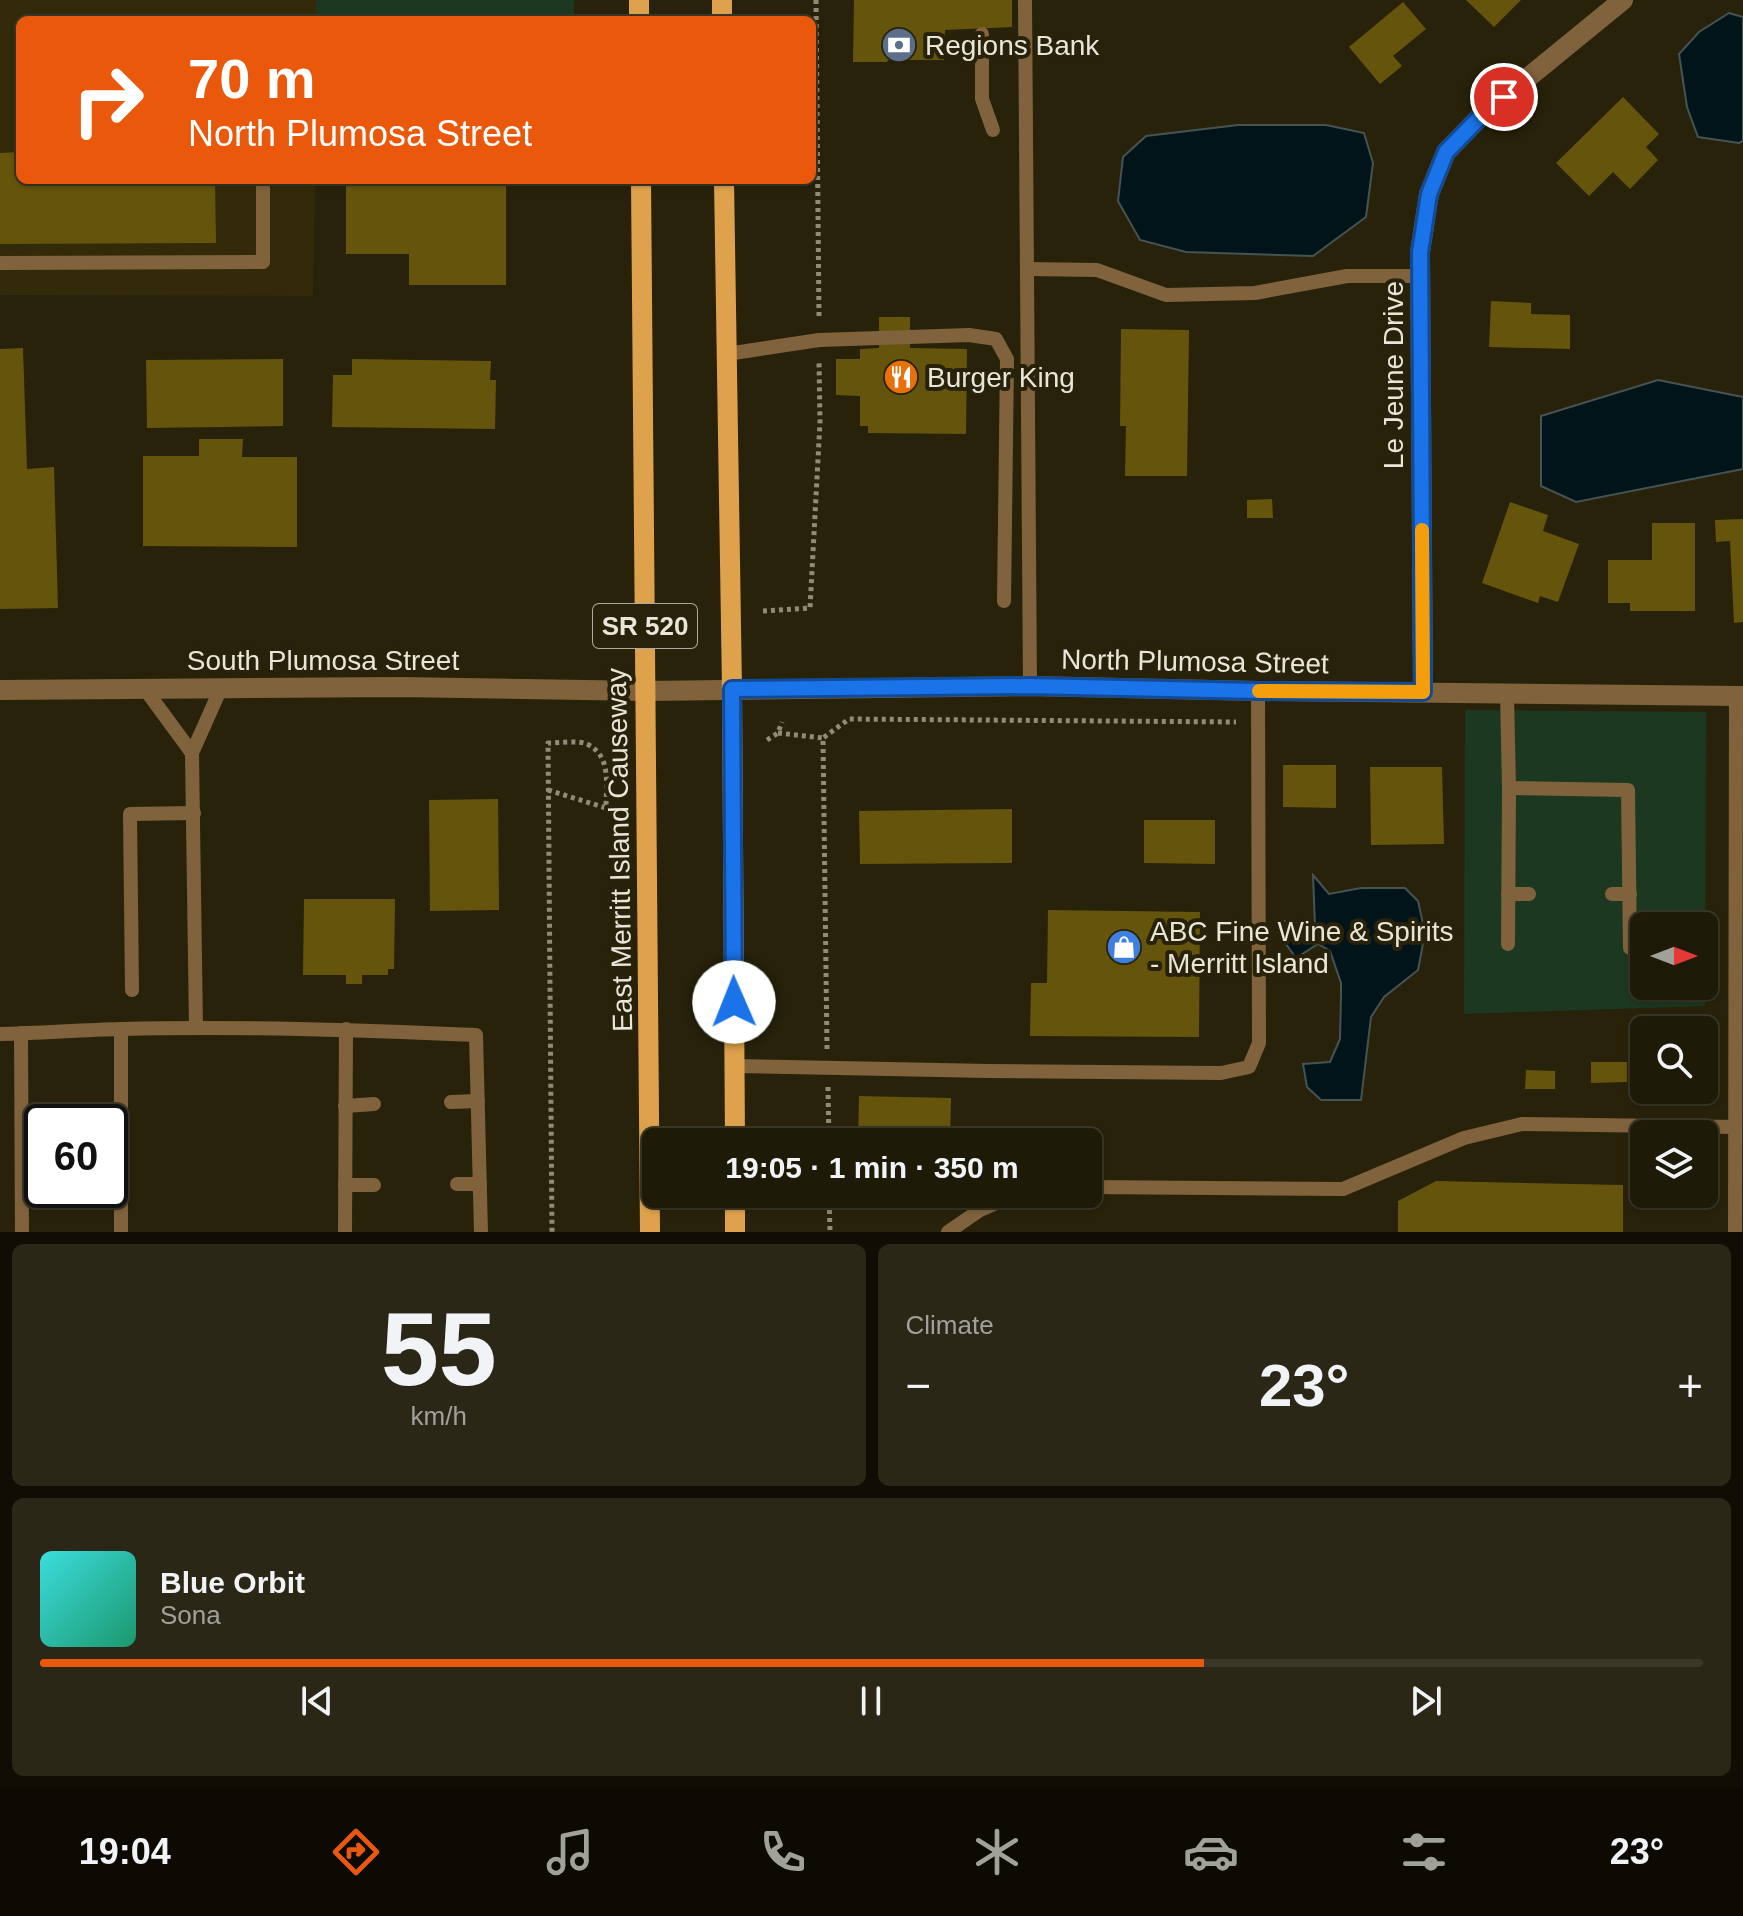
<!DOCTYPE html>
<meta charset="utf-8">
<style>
:root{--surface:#1e1a08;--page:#2b2716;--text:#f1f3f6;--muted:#a1a19c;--line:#3c3829;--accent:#ea580c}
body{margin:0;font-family:Arial,sans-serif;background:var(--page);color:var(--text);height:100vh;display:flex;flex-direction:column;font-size:30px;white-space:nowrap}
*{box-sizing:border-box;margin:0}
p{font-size:26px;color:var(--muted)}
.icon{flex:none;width:44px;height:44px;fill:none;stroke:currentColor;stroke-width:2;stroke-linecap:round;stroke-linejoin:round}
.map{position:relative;height:1232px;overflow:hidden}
.side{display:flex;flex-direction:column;gap:12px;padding:12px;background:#100e04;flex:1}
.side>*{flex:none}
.hud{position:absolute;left:16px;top:16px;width:800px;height:168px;border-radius:12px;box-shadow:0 2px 6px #0004,0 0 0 2px var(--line);background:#ea580c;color:#fff;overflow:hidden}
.needle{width:52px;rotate:90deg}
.tools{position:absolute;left:1630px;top:912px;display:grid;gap:16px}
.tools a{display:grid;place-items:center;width:88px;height:88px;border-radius:12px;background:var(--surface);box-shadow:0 2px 6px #0004,0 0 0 2px var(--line);font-size:40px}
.speed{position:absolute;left:24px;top:1104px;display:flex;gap:16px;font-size:40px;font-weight:700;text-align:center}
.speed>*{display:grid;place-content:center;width:104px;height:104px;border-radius:50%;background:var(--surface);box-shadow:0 2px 6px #0004,0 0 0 2px var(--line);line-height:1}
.speed .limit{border:4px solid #111;border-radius:12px;background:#fff;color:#111}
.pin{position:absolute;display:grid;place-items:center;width:68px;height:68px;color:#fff;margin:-34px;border:4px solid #fff;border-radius:50%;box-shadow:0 2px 8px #0007}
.me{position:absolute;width:88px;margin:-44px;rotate:359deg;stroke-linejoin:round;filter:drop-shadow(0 0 6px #0008)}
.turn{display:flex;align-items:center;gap:28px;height:168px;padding:0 40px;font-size:36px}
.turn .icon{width:104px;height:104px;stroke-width:2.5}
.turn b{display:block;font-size:56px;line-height:68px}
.big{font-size:60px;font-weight:700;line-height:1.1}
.side .card{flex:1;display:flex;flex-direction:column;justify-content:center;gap:12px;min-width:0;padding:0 28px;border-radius:12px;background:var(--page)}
.side .dial{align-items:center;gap:0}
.dial b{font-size:104px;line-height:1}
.song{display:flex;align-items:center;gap:24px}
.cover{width:96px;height:96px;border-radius:12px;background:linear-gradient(135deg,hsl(180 70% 55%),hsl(160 70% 35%))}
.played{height:8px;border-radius:4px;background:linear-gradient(90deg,var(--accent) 70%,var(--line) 70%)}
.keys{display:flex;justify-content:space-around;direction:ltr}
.heat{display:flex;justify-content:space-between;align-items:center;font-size:44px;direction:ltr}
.side .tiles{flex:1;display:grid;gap:12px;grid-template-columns:1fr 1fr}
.card:last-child{grid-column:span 2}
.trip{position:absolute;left:642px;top:1128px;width:460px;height:80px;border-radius:12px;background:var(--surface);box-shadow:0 2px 6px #0004,0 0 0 2px var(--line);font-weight:700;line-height:80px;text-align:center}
.dock{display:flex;height:128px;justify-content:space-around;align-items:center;background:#0c0a03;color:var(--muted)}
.dock .icon{width:56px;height:56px}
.dock .current{color:var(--accent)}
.dock b{font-size:36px;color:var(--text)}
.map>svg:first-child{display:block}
</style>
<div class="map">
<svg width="1743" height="1232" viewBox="0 0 1743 1232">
<rect width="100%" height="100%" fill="#28220a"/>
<polygon fill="#332a0a" points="0,0 316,0 316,20 20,20 20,180 315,180 313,296 0,295"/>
<g fill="#1c3821" fill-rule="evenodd">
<rect x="316" y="0" width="258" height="20"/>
<path d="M1465,710L1706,712L1705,1006L1464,1014ZM1644,926H1704V986H1644Z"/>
</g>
<g fill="#00141a" stroke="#465353" stroke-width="2">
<polygon points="1729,13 1743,17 1743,141 1739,143 1698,137 1687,107 1679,54 1699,32"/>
<polygon points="1238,125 1326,125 1364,133 1373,163 1366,217 1313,256 1186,252 1140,240 1118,201 1123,157 1146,136"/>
<polygon points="1658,380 1743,397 1743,469 1576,502 1541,486 1541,416"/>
<polygon points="1313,875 1329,894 1361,888 1405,888 1418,901 1425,933 1418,970 1384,997 1371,1017 1361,1100 1321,1100 1307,1087 1303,1064 1330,1062 1340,1039 1341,996 1341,983 1330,951 1318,944 1296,958 1283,940 1279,920 1315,926"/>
</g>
<g fill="#65540c">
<polygon points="854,0 1012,0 1012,27 945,30 944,60 888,60 887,62 853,62"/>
<polygon points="1466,0 1521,0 1494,27"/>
<polygon points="1403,2 1426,29 1393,56 1402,66 1380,84 1349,47"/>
<polygon points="1623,97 1659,134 1646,147 1658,160 1630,189 1613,172 1589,196 1556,163"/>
<polygon points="20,152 20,180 215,180 216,243 0,244 0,153"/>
<polygon points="346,180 506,180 506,285 409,285 409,254 346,254"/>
<polygon points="1491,301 1531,303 1531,314 1570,315 1570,349 1489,347"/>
<polygon points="879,317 910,317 910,348 967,349 966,434 868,433 868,426 860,426 860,396 836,395 836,359 860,359 860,349 879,348"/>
<polygon points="1121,329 1189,330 1187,476 1125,476 1126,426 1120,426"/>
<polygon points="23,348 27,469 54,467 58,608 0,609 0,349"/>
<polygon points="283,359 283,426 147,428 146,360"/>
<polygon points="352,359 491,361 490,380 496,380 495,429 332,427 333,375 352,375"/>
<polygon points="199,439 243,439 242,457 297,457 297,547 143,546 143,456 199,456"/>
<polygon points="1272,499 1273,518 1247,518 1247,500"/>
<polygon points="1510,502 1548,515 1543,531 1579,544 1558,602 1540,596 1538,603 1482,583"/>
<polygon points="1743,519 1743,622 1734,623 1730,541 1716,542 1715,520"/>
<polygon points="1652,523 1695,523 1695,611 1630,611 1630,603 1608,603 1608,560 1652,560"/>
<polygon points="1283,765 1336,765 1336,808 1283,807"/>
<polygon points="1370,767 1442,767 1444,844 1371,845"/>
<polygon points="498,799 499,910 430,911 429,800"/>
<polygon points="1012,809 1012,863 860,864 859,811"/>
<polygon points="1144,820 1215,820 1215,864 1144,863"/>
<polygon points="304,899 395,899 394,969 388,969 388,975 362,975 362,984 346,984 346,975 303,975"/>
<polygon points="1048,910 1200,912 1199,1037 1030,1036 1031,983 1047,983"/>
<polygon points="1591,1062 1627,1062 1627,1082 1591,1083"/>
<polygon points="1526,1070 1555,1071 1555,1089 1525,1089"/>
<polygon points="859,1096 951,1098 950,1142 858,1142"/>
<polygon points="1436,1181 1623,1185 1623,1232 1398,1232 1398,1201"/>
</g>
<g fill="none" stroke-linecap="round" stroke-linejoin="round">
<g stroke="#908b78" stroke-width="5" stroke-dasharray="4 4" stroke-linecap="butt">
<polyline points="816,0 819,319"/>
<polyline points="763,611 810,608 820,422 819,361"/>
<polyline points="778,733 823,738"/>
<polyline points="767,740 778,733 782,722"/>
<path d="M548,790L606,808C606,785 612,756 587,744C577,740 559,743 548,743L552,1232"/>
<polyline points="827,1049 823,738 849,719 1236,722"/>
<polyline points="828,1087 829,1142"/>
<polyline points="829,1194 830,1232"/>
</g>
<g stroke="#80633c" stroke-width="14">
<polyline points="1025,0 1030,686"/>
<polyline points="982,34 982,99 993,130"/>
<polyline points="0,263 263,262 263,180"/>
<polyline points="1027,269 1097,270 1166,295 1255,293 1347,276 1420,276"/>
<polyline points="727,354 819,340 969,335 996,339 1007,359 1004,601"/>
<polyline points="145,689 192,753 221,688"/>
<polyline points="1507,693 1509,788 1508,944"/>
<polyline points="192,753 196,1028"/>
<polyline points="1509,788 1628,790 1630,948"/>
<polyline points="1508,894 1529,894"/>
<polyline points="1612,894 1630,894"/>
<polyline points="132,990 130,814 194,813"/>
<polyline points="121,1029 121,1232"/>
<polyline points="21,1033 22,1232"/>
<path d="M0,1034C41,1033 81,1030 122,1029C240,1026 358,1030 476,1035L481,1232"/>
<polyline points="734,1066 989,1071 1221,1073 1249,1067 1259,1043 1258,691"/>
<polyline points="451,1102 478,1101"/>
<polyline points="345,1106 374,1104"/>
<polyline points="457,1184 480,1184"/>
<polyline points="345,1185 374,1185"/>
<polyline points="1088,1187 1343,1189 1464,1138 1522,1124 1735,1127"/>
<polyline points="345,1232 346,1029"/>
<polyline points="948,1232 980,1210 1017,1194"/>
<polyline points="1735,1232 1736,696"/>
</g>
<polyline stroke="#80633c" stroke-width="20" points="1423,692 1420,252 1429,194 1446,152 1481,116 1623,0"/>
<polyline stroke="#80633c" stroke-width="20" points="0,690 400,687 646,691 1030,686 1258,691 1743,696"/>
<g stroke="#dfa24c" stroke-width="20">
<polyline points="639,0 639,20"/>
<polyline points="722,0 722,20"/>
<polyline points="641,180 650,1232"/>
<polyline points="724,180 732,689 735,1142"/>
<polyline points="735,1194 735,1232"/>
</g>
</g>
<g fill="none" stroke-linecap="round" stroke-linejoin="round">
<g stroke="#114b97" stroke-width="20">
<polyline id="route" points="734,1002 732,689 1030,686 1258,691 1423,692 1420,252 1429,194 1446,152 1481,116 1504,97"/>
</g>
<use href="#route" stroke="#1a73e8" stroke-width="14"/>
<polyline stroke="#f59e0b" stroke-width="14" points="1259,691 1423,692 1422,530"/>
</g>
<defs>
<g id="bank-disc" transform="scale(1.8)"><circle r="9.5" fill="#5c6f8a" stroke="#28220a"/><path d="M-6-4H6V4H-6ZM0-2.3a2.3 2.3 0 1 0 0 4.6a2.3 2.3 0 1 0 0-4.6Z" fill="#fff"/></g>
<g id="restaurant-disc" transform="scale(1.8)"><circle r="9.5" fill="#e8710a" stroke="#28220a"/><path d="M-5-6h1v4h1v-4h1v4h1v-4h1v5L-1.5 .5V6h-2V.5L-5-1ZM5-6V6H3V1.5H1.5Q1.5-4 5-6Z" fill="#fff"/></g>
<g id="shop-disc" transform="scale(1.8)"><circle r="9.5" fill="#3f7fe0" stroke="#28220a"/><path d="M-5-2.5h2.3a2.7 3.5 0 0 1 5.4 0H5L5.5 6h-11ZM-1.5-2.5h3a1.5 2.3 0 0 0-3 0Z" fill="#fff"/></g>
</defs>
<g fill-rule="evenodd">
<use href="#bank-disc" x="899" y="45"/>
<use href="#restaurant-disc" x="901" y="377"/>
<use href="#shop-disc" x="1124" y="947"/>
</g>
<g text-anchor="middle" stroke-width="8" stroke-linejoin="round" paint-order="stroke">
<rect fill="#28220a" stroke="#afaa9a" stroke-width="2" x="593" y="604" width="104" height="44" rx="6"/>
<g font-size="26" font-weight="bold" fill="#e9e5d7">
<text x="645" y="635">SR 520</text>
</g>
<g font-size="28" fill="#e9e5d7" stroke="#28220a" text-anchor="start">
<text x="925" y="55">Regions Bank</text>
<text x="927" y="387">Burger King</text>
<text x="1150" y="941">ABC Fine Wine &amp; Spirits<tspan x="1150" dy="32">- Merritt Island</tspan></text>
</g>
<g font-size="28" fill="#e9e5d7" stroke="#28220a">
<text transform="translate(1393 375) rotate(-90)" y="10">Le Jeune Drive</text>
<text x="323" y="670">South Plumosa Street</text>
<text transform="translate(1195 661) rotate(1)" y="10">North Plumosa Street</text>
<text transform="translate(619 850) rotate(-91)" y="10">East Merritt Island Causeway</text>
</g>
</g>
</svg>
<div class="tools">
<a><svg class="needle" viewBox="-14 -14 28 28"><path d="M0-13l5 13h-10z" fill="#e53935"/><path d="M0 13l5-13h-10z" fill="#a1a19c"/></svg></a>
<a><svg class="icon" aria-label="search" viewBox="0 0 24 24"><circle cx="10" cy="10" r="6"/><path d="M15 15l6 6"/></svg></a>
<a><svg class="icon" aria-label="layers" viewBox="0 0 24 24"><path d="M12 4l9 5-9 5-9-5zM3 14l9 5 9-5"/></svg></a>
</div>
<div class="speed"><div class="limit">60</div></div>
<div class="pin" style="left:1504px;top:97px;background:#d93025"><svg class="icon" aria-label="arrive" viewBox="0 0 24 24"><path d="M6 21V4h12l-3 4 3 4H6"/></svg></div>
<svg class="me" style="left:734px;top:1002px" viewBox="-20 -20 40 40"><circle r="19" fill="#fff"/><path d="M0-13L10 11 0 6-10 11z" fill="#1a73e8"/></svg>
<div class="trip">19:05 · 1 min · 350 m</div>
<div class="hud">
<div class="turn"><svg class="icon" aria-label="right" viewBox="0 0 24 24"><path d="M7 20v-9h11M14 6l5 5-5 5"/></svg><div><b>70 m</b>North Plumosa Street</div></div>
</div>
</div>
<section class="side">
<div class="tiles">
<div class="card dial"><b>55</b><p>km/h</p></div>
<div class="card"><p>Climate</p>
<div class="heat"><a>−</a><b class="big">23°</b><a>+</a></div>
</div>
<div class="card">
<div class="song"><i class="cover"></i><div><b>Blue Orbit</b><p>Sona</p></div></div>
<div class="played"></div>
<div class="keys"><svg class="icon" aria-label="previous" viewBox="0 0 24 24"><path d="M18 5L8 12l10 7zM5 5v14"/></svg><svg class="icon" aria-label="pause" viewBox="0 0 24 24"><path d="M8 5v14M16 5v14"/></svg><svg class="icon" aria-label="next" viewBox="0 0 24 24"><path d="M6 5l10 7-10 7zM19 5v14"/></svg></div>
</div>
</div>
</section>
<nav class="dock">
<b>19:04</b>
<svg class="icon current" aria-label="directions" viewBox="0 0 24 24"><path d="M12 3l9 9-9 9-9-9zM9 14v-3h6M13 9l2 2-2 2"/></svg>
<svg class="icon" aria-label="music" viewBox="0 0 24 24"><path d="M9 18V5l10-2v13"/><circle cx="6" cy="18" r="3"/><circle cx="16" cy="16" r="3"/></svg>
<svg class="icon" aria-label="phone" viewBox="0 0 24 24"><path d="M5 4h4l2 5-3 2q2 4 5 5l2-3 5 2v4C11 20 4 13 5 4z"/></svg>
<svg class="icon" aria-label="climate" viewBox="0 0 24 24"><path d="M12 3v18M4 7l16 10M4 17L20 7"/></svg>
<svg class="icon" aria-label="car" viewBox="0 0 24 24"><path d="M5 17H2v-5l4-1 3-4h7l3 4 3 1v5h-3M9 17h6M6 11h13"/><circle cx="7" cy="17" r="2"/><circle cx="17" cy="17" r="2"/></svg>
<svg class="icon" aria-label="filters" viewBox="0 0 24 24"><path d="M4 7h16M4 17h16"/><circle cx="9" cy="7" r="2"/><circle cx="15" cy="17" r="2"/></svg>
<b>23°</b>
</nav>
